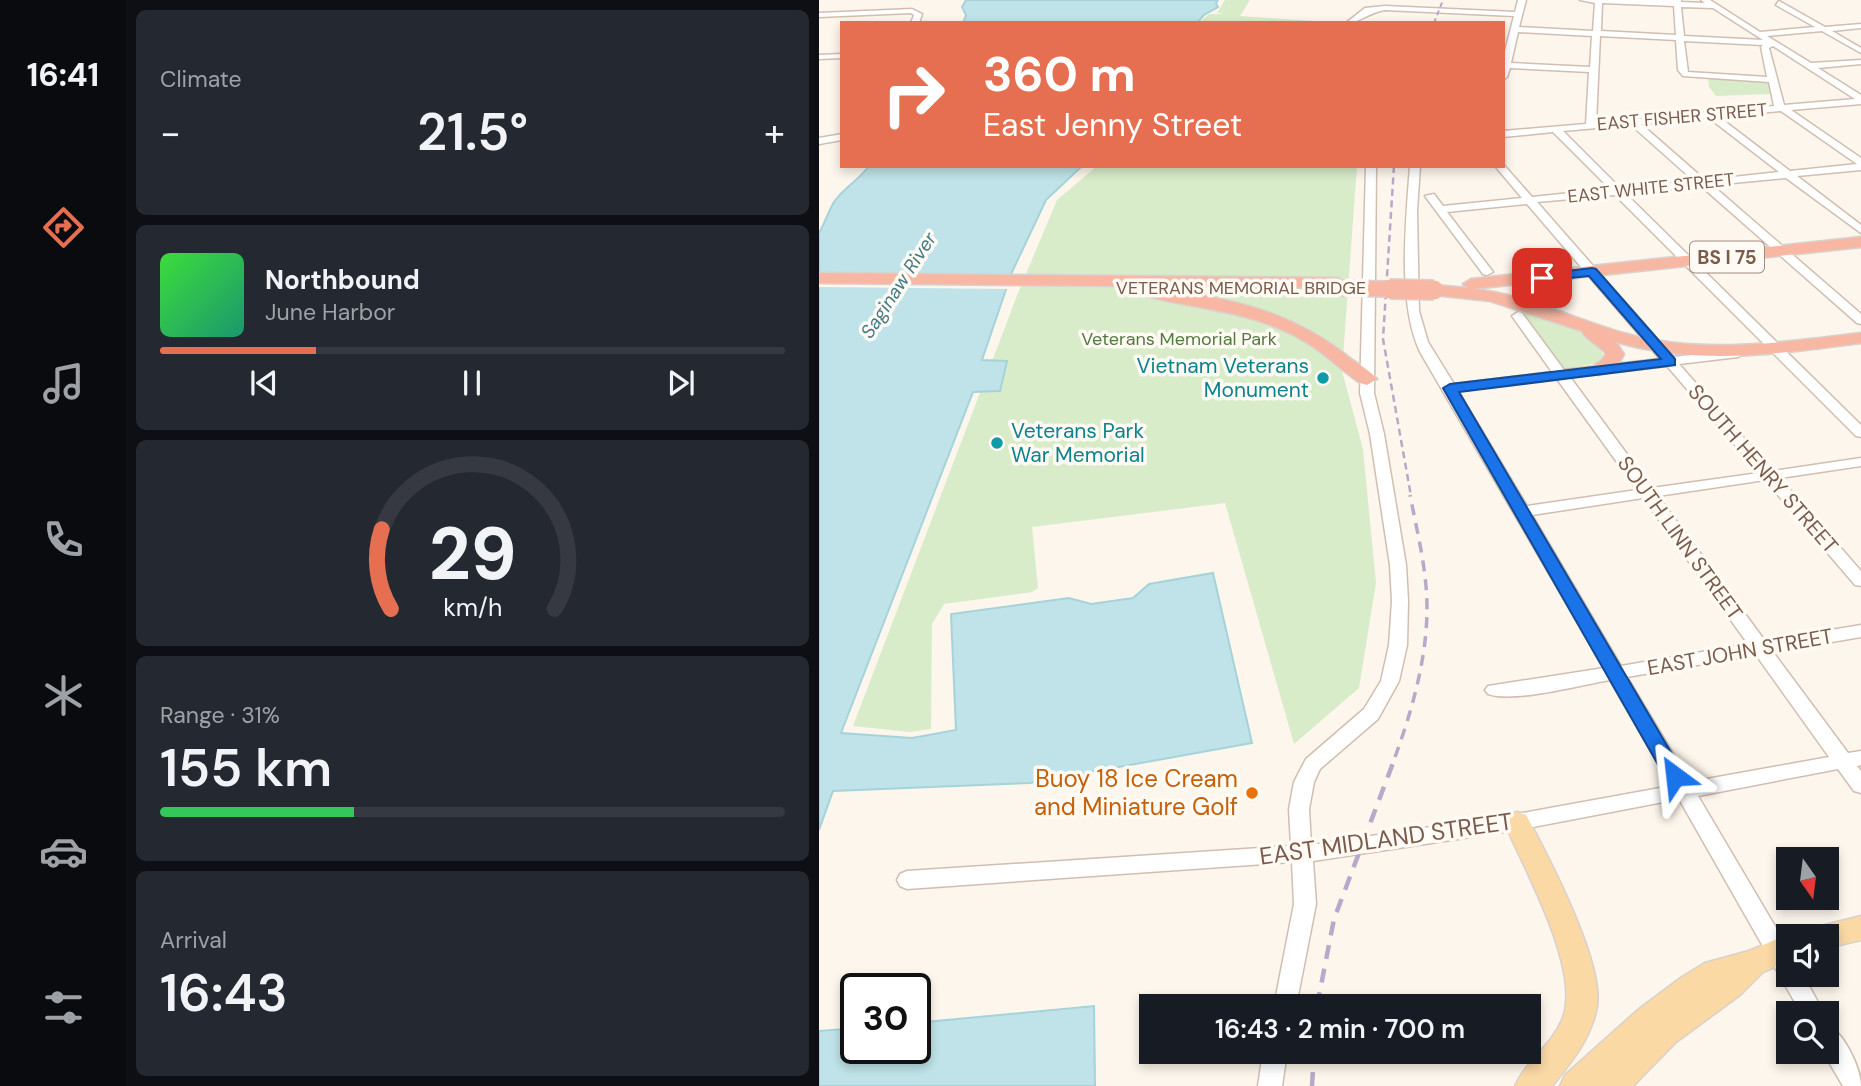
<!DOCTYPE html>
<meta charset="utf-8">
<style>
:root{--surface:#171b24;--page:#242831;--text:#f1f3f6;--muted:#9ea1a6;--line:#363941;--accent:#e76f51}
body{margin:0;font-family:"DM Sans",sans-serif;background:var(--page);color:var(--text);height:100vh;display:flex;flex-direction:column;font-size:26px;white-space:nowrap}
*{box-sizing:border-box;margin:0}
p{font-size:23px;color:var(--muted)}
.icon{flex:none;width:38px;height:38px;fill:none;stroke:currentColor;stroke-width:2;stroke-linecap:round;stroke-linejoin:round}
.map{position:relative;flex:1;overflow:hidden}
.sheet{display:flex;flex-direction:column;gap:10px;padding:10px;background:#0d0f14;width:693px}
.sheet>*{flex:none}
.top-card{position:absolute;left:21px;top:21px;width:665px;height:147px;border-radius:0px;box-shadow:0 4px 10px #0003;background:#e76f51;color:#fff;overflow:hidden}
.needle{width:46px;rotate:166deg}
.buttons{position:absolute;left:957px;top:847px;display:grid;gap:14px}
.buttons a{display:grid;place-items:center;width:63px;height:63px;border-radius:0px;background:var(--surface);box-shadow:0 4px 10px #0003;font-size:35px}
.speed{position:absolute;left:21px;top:973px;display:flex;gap:14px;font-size:35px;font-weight:700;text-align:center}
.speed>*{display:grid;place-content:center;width:91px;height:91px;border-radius:50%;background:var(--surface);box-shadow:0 4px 10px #0003;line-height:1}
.speed .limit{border:4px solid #111;border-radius:10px;background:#fff;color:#111}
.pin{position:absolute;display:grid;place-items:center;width:60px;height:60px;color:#fff;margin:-30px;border-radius:14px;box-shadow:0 4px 10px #0006}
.me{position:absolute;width:77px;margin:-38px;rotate:330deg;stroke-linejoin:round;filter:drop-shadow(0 0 5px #0008)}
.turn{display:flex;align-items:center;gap:24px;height:147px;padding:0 28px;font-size:32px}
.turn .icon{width:91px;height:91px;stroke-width:2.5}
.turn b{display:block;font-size:49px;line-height:60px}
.big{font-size:52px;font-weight:600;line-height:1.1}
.sheet .card{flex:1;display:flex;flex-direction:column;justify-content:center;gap:10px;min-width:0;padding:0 24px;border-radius:10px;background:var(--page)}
.sheet .dial{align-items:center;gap:0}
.dial svg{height:182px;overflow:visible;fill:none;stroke:var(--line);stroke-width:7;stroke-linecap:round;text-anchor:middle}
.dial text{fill:var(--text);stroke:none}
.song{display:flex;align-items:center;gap:21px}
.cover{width:84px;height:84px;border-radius:10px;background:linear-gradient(135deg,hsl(120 70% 55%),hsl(160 70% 35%))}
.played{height:7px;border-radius:4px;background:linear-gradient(90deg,var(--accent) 25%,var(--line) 25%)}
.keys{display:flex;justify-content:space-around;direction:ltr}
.heat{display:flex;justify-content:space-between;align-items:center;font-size:38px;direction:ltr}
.charge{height:10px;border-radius:5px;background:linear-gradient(90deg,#34c759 31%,var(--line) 0)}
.trip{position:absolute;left:320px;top:994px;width:402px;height:70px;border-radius:0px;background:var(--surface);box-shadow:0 4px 10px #0003;font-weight:600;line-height:70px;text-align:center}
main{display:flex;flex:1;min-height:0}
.menu{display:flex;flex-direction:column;width:126px;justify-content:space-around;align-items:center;background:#090b0e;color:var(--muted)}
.menu .icon{width:49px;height:49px}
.menu .active{color:var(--accent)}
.menu b{font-size:32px;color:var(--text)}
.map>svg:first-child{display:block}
</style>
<main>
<nav class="menu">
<b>16:41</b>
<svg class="icon active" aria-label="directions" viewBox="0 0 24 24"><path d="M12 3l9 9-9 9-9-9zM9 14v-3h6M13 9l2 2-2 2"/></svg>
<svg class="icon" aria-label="music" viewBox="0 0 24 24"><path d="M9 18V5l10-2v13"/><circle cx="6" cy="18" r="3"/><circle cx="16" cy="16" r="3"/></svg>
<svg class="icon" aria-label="phone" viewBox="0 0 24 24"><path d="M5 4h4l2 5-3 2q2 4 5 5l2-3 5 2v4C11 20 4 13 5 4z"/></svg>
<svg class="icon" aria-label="climate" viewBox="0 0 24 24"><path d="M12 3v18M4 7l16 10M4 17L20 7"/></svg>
<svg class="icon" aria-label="car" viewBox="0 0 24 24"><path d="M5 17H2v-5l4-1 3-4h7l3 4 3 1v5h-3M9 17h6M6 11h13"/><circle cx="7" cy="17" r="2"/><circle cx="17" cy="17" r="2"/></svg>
<svg class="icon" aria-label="filters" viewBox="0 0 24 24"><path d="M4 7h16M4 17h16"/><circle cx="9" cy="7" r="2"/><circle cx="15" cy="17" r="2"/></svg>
</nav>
<section class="sheet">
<div class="card"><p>Climate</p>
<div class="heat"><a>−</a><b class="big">21.5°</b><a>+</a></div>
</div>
<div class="card">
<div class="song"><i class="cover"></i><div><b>Northbound</b><p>June Harbor</p></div></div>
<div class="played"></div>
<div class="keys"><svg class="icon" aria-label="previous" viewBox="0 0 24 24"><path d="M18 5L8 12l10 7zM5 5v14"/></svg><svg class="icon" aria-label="pause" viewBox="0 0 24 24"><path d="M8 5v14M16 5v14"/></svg><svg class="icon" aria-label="next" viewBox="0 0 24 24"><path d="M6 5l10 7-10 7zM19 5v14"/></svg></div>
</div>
<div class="card dial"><svg viewBox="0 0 100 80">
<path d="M14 69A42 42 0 1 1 86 69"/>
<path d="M14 69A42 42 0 0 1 10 34" stroke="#e76f51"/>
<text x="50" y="56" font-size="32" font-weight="700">29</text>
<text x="50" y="72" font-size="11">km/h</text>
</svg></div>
<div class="card"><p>Range · 31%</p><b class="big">155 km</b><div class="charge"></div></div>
<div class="card"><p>Arrival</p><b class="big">16:43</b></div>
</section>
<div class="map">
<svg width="1042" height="1086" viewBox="0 0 1042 1086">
<rect width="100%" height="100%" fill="#fdf6ec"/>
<g fill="#d8ecc9">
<polygon points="406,0 431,0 421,16 526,23 380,23 390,14 405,14 398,13"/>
<polygon points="889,78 946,82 950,83 951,94 897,96 890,87"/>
<polygon points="278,166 538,166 523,371 544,449 557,583 540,688 475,744 406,503 213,527 219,588 213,592 125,604 113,624 112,729 90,732 34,726 199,293 238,200"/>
<path d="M706,311C733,320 774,329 786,358L774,364L745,369L706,318Z"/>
</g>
<g fill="#bfe3e8" stroke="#a5d3da" stroke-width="2">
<polygon points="147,0 399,0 397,3 399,7 385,15 378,23 144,23 147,15 143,7"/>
<path d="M50,166H263L227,200L193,272L163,360L188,361L181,391L154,392L22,733L93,738L137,730L132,614L250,598L272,604L314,598L330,584L394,573L433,743L211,783L14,791L0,830V233C6,223 9,212 15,202C24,188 40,180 50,166Z"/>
<polygon points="275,1006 276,1086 0,1086 0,1031 37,1028 37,1048 96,1048 96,1023"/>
</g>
<polygon fill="#fdf6ec" points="0,275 195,277 190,289 0,287"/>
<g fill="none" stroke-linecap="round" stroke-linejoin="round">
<g stroke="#d1beb0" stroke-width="3">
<g id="minor">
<path d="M699,0H707L700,27L774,31L776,3L761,0H862V2L886,3L882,0H891L941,32L996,27L957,5L960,1L1006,27L1042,24V28L1013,31L1042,48V53L1003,31L948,36L992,63L1042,60V64L999,68L1042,95V104L972,110L1042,158V170L978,176L1042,225V233L967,178L893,185L1042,314V324L1038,323L882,186L807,194L1042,425V437L1037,436L796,195L718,202L854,357L924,350L925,353L919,357L860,364L954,471L1042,458V466L961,478L1042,571V586L1036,585L946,480L839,496L946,641L1042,625V637L954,652L1029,753L1042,751V765L1038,766L1042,771V793L1035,791L1019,769L879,796L970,950V975H984L1005,1013H982L860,799L698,830L494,861L497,904L477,1006H455L475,904L473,862L88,889L81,886L78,880L81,874L88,871L472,846L470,809L475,782L487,759L545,709L562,681L570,645L573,601L571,565L551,434L541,393L547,166H557L555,393L565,434L587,565L589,601L588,645L580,681L559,719L501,769L495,782L490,809L492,845L698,814L852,786L791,680C761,685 696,703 669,694L666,690L669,686L785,668L601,352C578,303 587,220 591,166H601L598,211L600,311L609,342L635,384L733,372L693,316L699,312L703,313L745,370L841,359L708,204L628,212L674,272L668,275L664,274L606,196L615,194L624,206L703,198L676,166H684V164L713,197L791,189L734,132L684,137V131L767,124L770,72L691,68L688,77L684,80V59L695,16L566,10C550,12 541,23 527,23L546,8L566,6L696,12ZM783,3L855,6L857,35L782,31ZM862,7L894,8L944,40L865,36ZM699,32L773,36L771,67L692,63ZM781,36L857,40L859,70L864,76L950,82L955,106L777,123ZM865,41L944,45L942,47L948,77L869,72ZM954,46L1036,99L965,105L950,48ZM962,111L1038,164L971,171L900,117ZM890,118L960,172L886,180L822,124ZM812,125L875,181L801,188L744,131ZM848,366L940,473L833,488L751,377ZM738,379L818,490L708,506L639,391ZM824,498L929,644L802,666L713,515ZM937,655L1010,757L871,782L808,677Z"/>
<polygon points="93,9 103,14 100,23 92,23 95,15 92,13 0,17 0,13"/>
<polygon points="23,54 23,58 0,59 0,55"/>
<polygon points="23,134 23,140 0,144 0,138"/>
<path d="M1008,1025C1025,1032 1042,1069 1042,1086H1024L1004,1052H1008Z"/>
<polygon points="444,1052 468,1052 463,1086 439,1086"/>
</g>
</g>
<g stroke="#dad1cd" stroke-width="3">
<g id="major">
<path d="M698,812L707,815C729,856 785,962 778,1006C773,1037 752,1063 733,1086H696C707,1061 732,1046 743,1020C764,973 705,868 685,822L689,815Z"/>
<polygon points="1042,916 1042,940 1008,948 1008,936 993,936 998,927"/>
<polygon points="970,934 975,936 970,936 970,961 944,972 921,995 857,1042 814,1086 741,1086 746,1075 820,1009 863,977 886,963 930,951"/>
</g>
</g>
<g stroke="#dad1cd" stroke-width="3">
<g id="highway">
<path d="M1042,237V247L654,289C707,294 757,320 808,334C886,355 964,342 1042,333V343C957,354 881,366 797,342L805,354C799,367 793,371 779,375L770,369L783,360L787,354C781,345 765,339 763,331L671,301L615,295L606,290L615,285L649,288L644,284L652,279Z"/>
<polygon points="0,273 519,278 527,283 519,288 0,283"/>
<path d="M337,288C410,298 474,311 532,359C541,365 551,371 558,379L548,385L541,383C522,370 506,353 485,341C437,312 384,310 331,297L328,293L331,289Z"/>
</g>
</g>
<use href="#minor" fill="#fff" fill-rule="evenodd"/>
<use href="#major" fill="#fbd9a5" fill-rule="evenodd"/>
<use href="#highway" fill="#f7b7a3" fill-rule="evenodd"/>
<polyline stroke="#b9a8c9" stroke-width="2" stroke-dasharray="5 3.5" stroke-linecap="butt" points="615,23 624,0"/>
<polyline stroke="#b9a8c9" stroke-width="2.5" stroke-dasharray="7 4.5" stroke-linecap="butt" points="575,166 564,339 592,496"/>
<path stroke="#b9a8c9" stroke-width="3.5" stroke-dasharray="11 8" stroke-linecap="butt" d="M576,757C593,711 608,658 608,608C608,570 598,531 591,495"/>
<g stroke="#b9a8c9" stroke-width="4.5" stroke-dasharray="14 10" stroke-linecap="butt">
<polyline points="498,1006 515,919 577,755"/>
<polyline points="493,1086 495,1052"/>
</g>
<g stroke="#dad1cd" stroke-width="18" stroke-linecap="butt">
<polyline id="highway-bridge-far1" points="519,288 615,290"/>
</g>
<g stroke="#dad1cd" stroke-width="22" stroke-linecap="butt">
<polyline id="highway-bridge" points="571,289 615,290"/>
</g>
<use href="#highway-bridge-far1" stroke="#f7b7a3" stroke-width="15"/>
<use href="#highway-bridge" stroke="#f7b7a3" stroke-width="19"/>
</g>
<polygon fill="#1a73e8" stroke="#114b97" stroke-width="2" points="773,268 777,269 856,359 856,365 640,392 863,771 866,776 863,782 856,784 849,782 624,388 631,384 842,359 770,276 723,281 717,278 723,274"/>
<g fill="#0f9aa8" stroke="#fffaf3" stroke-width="2.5">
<circle cx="504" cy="378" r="7"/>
<circle cx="178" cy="443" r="7"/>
</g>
<circle fill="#e8710a" stroke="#fffaf3" stroke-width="2.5" cx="433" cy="793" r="7"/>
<g text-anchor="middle" stroke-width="7" stroke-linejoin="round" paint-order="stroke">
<g font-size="18" fill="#7a5c4d" stroke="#fffaf3">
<text transform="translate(863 117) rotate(-5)" y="6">EAST FISHER STREET</text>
<text transform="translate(832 188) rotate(-6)" y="6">EAST WHITE STREET</text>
<text x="422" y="294">VETERANS MEMORIAL BRIDGE</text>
</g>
<g font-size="18" fill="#537a41" stroke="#fffaf3">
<text x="360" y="345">Veterans Memorial Park</text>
</g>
<rect fill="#fffaf3" stroke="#a28b7f" stroke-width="2" x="871" y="241.5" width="74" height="31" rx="5"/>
<g font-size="19" font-weight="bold" fill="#7a5c4d">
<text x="908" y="264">BS I 75</text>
</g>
<g font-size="19" font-style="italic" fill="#437c86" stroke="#fffaf3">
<text transform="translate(79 285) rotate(-57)" y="7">Saginaw River</text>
</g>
<g font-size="21" fill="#0d838f" stroke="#fffaf3" text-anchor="end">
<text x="490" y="373">Vietnam Veterans<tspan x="490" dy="24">Monument</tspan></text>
<text x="192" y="438" text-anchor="start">Veterans Park<tspan x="192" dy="24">War Memorial</tspan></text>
</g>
<g font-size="21" fill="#7a5c4d" stroke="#fffaf3">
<text transform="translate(944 469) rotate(49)" y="7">SOUTH HENRY STREET</text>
<text transform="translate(861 538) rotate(54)" y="7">SOUTH LINN STREET</text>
<text transform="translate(921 652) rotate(-10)" y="7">EAST JOHN STREET</text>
</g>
<g font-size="24" fill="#c56008" stroke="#fffaf3" text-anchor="end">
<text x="419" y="787">Buoy 18 Ice Cream<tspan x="419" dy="28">and Miniature Golf</tspan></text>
</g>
<g font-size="24" fill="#7a5c4d" stroke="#fffaf3">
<text transform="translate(567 839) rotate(-8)" y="8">EAST MIDLAND STREET</text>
</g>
</g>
</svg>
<div class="buttons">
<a><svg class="needle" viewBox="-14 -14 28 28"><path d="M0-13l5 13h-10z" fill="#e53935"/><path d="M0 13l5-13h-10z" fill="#9ea1a6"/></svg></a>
<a><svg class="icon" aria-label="sound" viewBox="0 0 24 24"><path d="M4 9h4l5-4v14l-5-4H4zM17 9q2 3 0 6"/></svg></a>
<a><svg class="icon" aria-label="search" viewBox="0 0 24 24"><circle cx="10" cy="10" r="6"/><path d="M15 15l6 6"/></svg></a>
</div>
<div class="speed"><div class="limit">30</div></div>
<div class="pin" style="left:723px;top:278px;background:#d93025"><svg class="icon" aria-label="arrive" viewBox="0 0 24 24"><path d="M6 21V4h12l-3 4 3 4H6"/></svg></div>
<svg class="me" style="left:856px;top:776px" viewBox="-20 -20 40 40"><path d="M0-17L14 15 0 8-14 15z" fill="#1a73e8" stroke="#fff" stroke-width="4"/></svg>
<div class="trip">16:43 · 2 min · 700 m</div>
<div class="top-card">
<div class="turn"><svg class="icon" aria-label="right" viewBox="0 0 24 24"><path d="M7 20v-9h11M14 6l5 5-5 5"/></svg><div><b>360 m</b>East Jenny Street</div></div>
</div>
</div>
</main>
